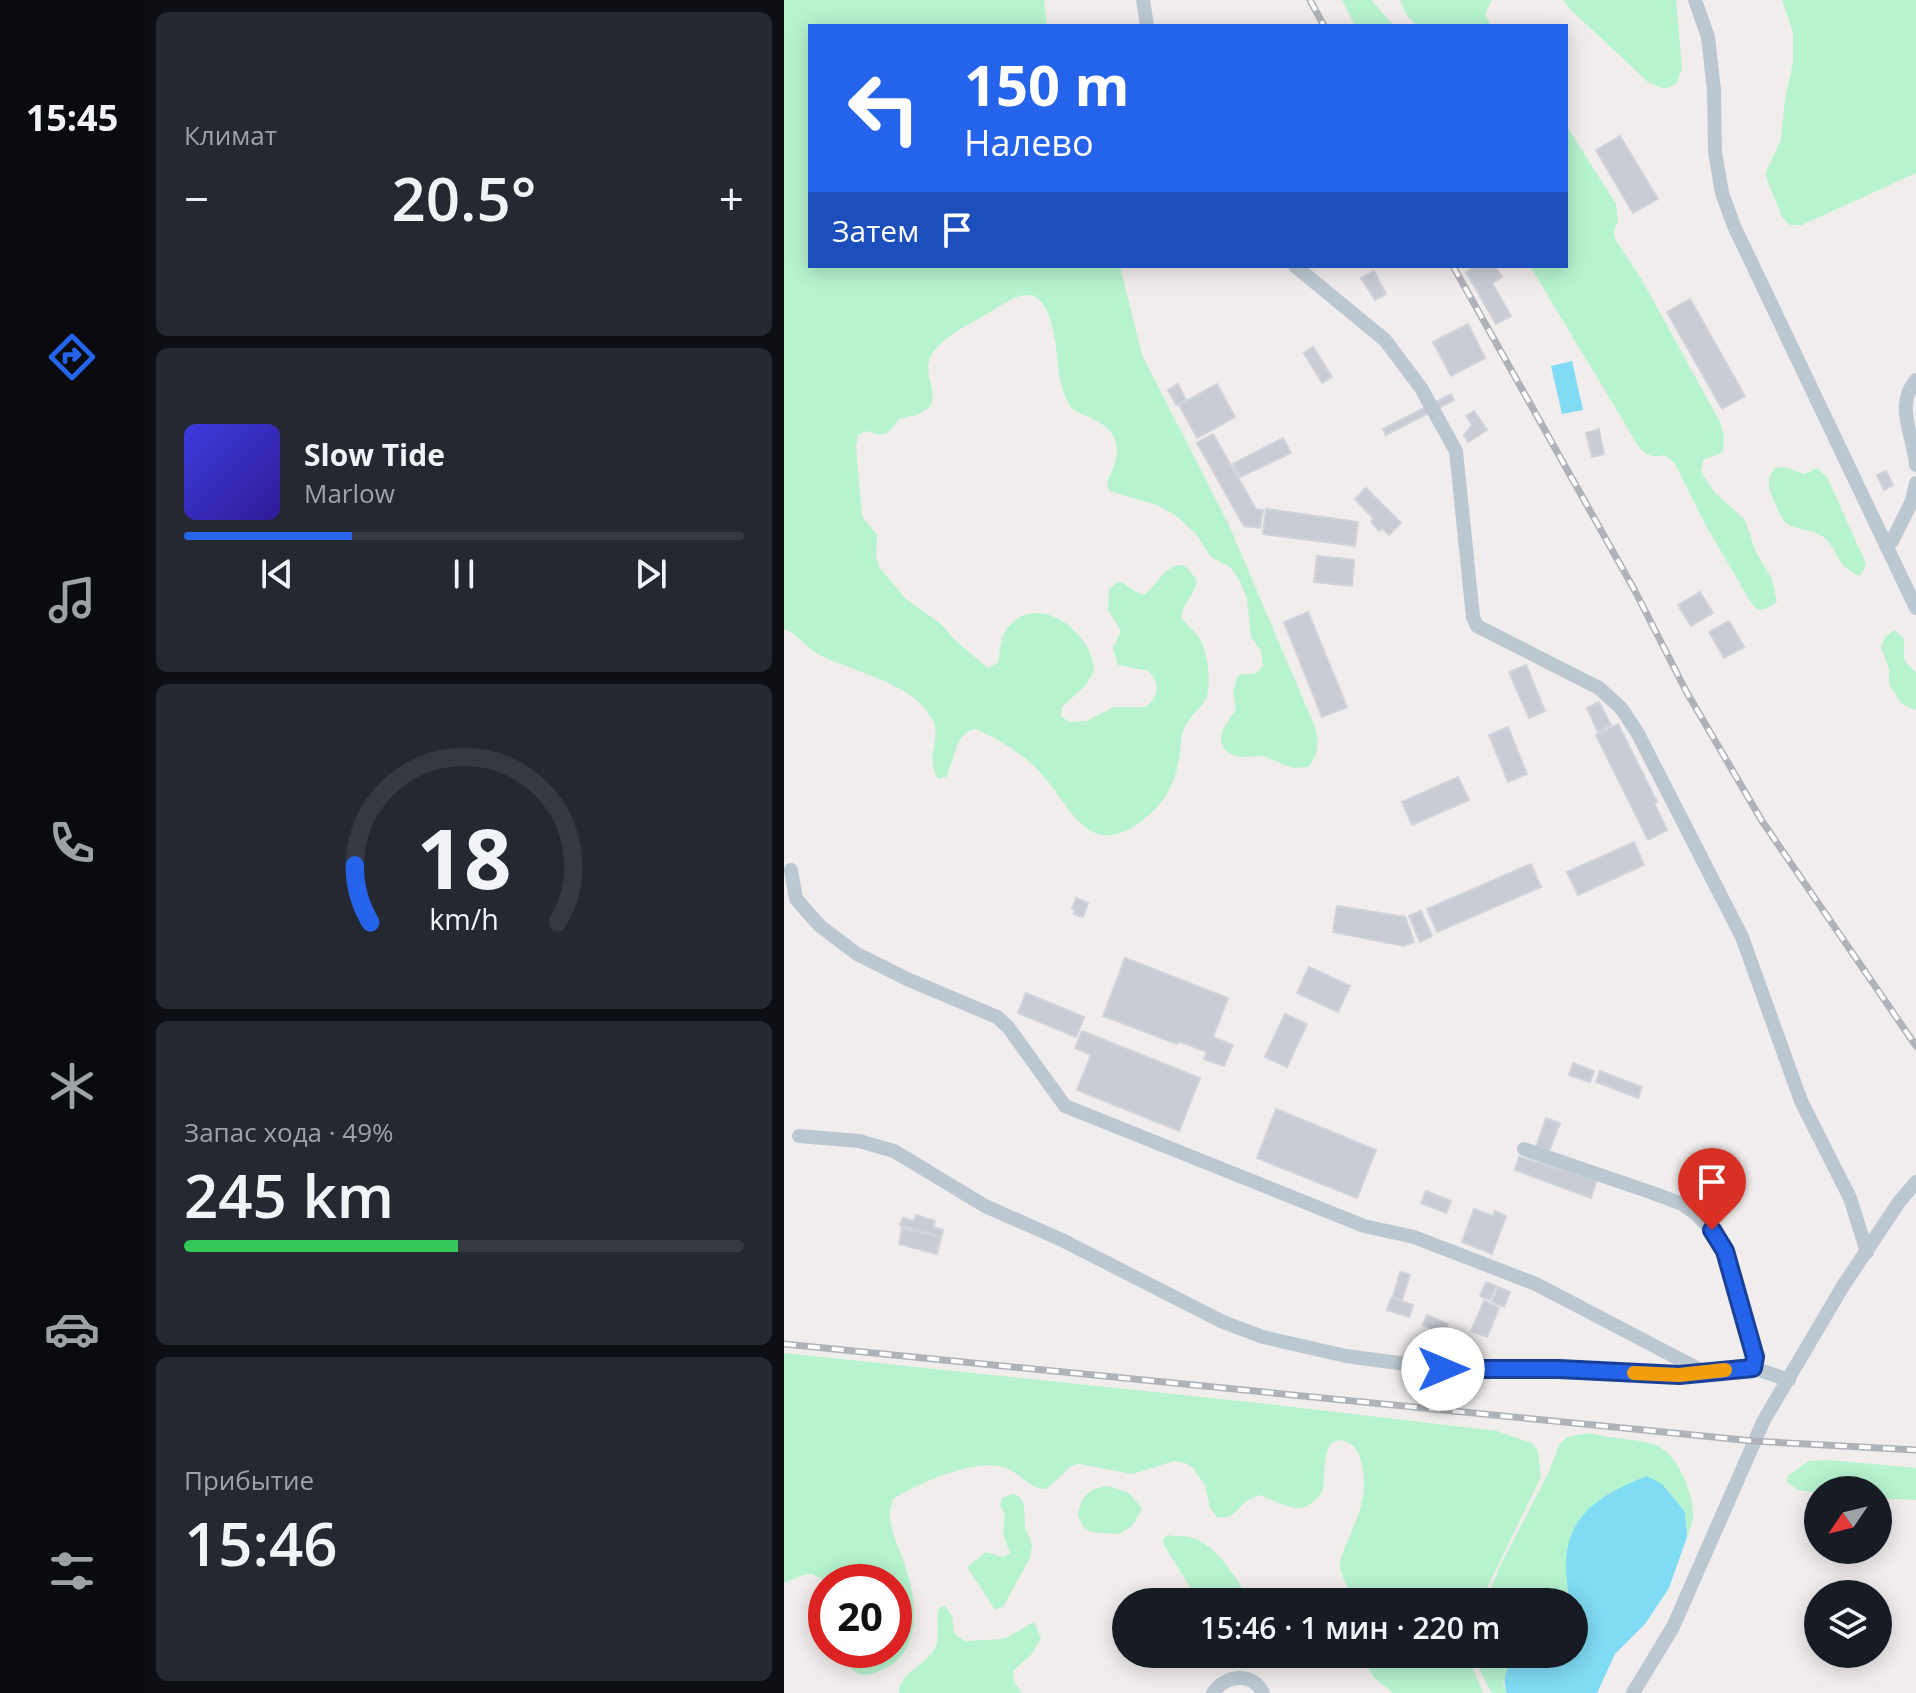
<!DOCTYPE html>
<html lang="ru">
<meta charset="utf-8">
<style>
:root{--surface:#171b24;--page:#242831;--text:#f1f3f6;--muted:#9ea1a6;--line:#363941;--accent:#2563eb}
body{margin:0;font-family:"Open Sans",sans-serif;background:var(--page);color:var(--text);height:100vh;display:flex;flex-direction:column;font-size:30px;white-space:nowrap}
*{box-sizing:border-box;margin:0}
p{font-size:26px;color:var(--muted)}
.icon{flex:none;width:44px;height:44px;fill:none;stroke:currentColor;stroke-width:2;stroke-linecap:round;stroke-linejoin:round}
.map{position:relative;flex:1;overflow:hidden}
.sheet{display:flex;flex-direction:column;gap:12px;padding:12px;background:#0d0f14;width:640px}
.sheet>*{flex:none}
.hud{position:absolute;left:24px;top:24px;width:760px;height:244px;border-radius:0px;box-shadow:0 4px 20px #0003;background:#2563eb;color:#fff;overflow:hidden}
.needle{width:52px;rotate:235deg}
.buttons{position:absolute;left:1020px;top:1476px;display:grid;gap:16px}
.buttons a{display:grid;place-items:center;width:88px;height:88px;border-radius:50%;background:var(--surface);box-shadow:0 4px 20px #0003;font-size:40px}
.speed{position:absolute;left:24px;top:1564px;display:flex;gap:16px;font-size:40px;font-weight:700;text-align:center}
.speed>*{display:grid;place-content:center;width:104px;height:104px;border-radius:50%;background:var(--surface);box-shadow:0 4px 20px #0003;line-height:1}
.speed .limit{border:12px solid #d22;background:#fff;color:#111}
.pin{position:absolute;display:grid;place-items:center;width:68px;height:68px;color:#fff;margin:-82px -34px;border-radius:50% 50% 50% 0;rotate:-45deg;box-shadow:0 0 8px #0007}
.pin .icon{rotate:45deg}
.me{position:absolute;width:88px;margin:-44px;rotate:90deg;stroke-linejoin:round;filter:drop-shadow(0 0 6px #0008)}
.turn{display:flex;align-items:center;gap:28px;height:168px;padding:0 24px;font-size:36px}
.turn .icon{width:104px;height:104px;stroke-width:2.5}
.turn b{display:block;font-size:56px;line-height:68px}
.then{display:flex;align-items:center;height:76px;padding:0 24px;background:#0003;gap:16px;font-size:30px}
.big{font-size:60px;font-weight:600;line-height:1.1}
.sheet .tile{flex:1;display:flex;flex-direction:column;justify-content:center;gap:12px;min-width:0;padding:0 28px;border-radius:12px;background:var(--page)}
.sheet .dial{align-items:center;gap:0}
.dial svg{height:208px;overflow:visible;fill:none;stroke:var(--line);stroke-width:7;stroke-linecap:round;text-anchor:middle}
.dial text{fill:var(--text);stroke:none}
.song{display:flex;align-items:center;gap:24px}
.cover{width:96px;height:96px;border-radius:12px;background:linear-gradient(135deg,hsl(240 70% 55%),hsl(250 70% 35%))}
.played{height:8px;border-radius:4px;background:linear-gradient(90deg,var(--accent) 30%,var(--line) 30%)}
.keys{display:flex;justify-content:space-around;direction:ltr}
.heat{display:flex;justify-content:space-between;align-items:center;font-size:44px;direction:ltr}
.charge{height:12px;border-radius:6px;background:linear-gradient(90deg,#34c759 49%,var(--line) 0)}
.trip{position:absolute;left:328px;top:1588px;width:476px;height:80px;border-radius:40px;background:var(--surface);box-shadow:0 4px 20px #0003;font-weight:600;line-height:80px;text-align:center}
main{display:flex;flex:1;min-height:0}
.tab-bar{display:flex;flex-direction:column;width:144px;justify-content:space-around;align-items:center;background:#090b0e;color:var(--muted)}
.tab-bar .icon{width:56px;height:56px}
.tab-bar .on{color:var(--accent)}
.tab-bar b{font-size:36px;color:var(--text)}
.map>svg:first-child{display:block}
</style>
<main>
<nav class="tab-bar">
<b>15:45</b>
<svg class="icon on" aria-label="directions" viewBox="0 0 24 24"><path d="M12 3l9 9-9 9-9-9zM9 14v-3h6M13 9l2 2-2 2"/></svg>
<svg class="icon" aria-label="music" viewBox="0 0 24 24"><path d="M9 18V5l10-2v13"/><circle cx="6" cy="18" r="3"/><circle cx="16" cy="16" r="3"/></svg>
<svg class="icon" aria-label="phone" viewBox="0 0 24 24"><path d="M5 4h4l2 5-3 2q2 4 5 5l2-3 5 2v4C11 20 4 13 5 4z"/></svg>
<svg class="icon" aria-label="climate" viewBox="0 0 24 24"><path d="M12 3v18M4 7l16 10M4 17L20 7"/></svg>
<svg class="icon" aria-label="car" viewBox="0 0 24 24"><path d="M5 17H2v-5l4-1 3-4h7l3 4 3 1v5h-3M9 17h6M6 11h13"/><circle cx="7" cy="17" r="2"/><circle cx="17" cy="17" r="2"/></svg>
<svg class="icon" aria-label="filters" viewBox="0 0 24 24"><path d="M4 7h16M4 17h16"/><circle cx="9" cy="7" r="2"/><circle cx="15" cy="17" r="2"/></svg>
</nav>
<section class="sheet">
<div class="tile"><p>Климат</p>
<div class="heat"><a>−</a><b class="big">20.5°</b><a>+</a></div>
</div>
<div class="tile">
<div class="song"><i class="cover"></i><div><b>Slow Tide</b><p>Marlow</p></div></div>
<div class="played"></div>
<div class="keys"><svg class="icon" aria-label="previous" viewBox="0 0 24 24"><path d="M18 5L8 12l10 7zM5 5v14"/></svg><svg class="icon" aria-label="pause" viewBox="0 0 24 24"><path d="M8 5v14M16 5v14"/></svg><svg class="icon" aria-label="next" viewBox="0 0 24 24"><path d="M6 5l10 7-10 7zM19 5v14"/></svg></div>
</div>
<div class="tile dial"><svg viewBox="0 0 100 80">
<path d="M14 69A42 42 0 1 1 86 69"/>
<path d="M14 69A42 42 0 0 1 8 47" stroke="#2563eb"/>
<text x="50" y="56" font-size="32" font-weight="700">18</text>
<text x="50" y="72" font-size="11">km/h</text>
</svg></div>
<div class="tile"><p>Запас хода · 49%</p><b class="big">245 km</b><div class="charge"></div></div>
<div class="tile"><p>Прибытие</p><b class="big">15:46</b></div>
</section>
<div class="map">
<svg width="1132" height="1693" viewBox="0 0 1132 1693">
<rect width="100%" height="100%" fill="#f1eded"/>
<g fill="#b7f3cf">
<path d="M0,0H260L263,26H26V266H336L358,355L444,523L531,727C535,741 535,756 524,767L508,768L479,756L453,757C424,745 441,726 452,709L449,693L453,677L458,674H471L479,666L477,651L467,637L463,599L456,581L446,567L427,557L412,534L391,515L373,505L325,491L323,482C336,457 340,435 311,420C302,415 295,414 287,408C282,399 278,390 276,379C273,360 271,292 242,295C230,296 218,305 208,311C190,322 160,335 148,354C137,373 155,389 146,407L133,415L115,419C105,434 101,438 82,431L74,435L72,446L78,516L93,535L92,557L96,568L122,599L157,624L172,641L200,665L205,668L214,662C217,652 215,642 221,632C249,587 310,631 310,672L301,686L278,707L277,716L285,722L302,721L330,707H362C375,696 376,684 365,671L334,665L329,648L337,631L324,610L325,589L333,582H338L352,592L360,595C377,582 393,543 413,582C410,595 399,604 397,617C402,626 412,631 417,641C424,655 430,693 418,705C408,716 398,725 397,741C395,773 386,800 359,820C307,860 290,813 261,778C244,757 216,739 191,729C171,733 171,760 162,777L154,779C140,756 158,741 149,721C131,682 69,673 34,654C20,647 15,634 0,629Z"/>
<polygon points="558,0 587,0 610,26 575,26 570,23"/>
<polygon points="616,0 708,0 701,14 707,26 633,26 622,14"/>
<polygon points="779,0 892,0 898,69 892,84 880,89 864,82 787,10"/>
<polygon points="998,0 1132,0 1132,173 1018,225 1006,225 998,217 981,174 997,139 1001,99 1009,63 1009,32"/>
<path d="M782,125L832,204L834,221L830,231L831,239L858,280L937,424L940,436L939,452L919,460L917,472L930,492L961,520L971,550L988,580L993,602L982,609L974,610L968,604L921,524L890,462L880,455C869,458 863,456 855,447L746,266H782Z"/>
<path d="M1001,467L1021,474L1033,468L1043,477L1080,559L1082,565L1076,576C1049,565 1056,549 1038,536C1028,529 1013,530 1003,524C998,522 985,491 985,485C984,478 987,473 991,468Z"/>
<path d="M1110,630L1120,639C1122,658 1113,656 1132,672V710L1118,704L1105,684V670L1097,646L1103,635Z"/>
<path d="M0,1353L475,1403L713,1431L748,1443L754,1451L757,1477L696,1602H571C567,1592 558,1579 556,1568C555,1558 561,1547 565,1538C576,1511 585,1491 577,1461C575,1453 571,1445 563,1442C536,1431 542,1477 539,1488C538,1495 529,1503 523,1506C510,1513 489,1500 476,1495C472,1497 467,1498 463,1501C452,1510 449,1520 433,1517L426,1508L421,1485L409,1468L401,1463L390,1461L349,1474L295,1464L287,1466L263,1489C247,1490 238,1475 224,1469C197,1455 132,1484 109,1499C108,1505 105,1511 106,1517C107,1534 116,1549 121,1565C135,1607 139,1661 86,1674C69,1678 62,1662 53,1650H110V1582H44L28,1574L19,1575L0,1583Z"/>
<path d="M806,1433C826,1439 848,1438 869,1444C893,1451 911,1495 909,1519C908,1525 905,1531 903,1537L901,1512L788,1534L782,1563L784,1602H702L715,1568L764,1474L775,1445L783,1437Z"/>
<polygon points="1045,1460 1132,1468 1132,1500 1094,1498 1094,1490 1034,1490 1034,1493 1014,1490 1003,1482 1004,1476 1024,1461"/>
<path d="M324,1486L345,1493L358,1509L348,1526L335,1534L307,1532L300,1528L294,1516C296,1496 306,1488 324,1486Z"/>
<polygon points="229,1494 235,1496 240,1505 241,1527 248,1544 246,1558 219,1607 211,1610 183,1567 202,1552 219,1557 226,1553 219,1534 221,1515 216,1505 218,1498"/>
<path d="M383,1535C392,1537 401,1535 409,1538C433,1546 455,1580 465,1602H415L380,1545L379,1539Z"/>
<path d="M161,1606L168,1616L170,1633L180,1641L220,1639L250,1622L257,1638L248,1654L229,1671L230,1682L238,1693H115C116,1671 140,1667 150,1650C158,1636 150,1621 156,1607Z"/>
<polygon points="581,1654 687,1654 690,1671 699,1693 609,1693 590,1678 581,1662"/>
<polygon points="694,1654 736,1654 719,1682 723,1693 708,1693 696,1671"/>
</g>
<g fill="#80dbf4">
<polygon points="788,361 799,410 778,414 767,366"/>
<path d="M863,1476L878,1484L901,1512L903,1537L885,1588L861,1624L831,1654L813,1693H723C717,1676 723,1669 733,1655L790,1654V1602H784C785,1589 781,1576 782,1564C783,1512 821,1493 863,1476Z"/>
</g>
<g fill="#c9ccd4" stroke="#d1d3da" stroke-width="2">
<polygon points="836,136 874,199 849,213 812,150"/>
<polygon points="692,266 711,266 718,277 708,283 727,316 712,324 682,272"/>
<polygon points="590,271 602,294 591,300 577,278"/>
<polygon points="906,299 961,396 938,409 883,312"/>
<polygon points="684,324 701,358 667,376 649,342"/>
<polygon points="529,347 548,377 538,383 520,353"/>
<polygon points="394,384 402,400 392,405 384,390"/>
<polygon points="433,384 451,417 413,438 395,405"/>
<polygon points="667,394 670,400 602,435 599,429"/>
<polygon points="690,411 703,430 684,442 680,435 688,425 682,416"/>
<polygon points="815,429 820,454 808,457 802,433"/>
<polygon points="429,434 472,509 479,510 476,528 460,526 413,443"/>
<polygon points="499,438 507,453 456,477 449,464"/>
<polygon points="1102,471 1109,485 1100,490 1093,475"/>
<polygon points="582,488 617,523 605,535 598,528 595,531 587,522 590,519 571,499"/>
<polygon points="482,509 574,522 571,546 479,534"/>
<polygon points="533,556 570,560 568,586 530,582"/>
<polygon points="916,592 929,613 907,626 894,605"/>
<polygon points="524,612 563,707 538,717 500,622"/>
<polygon points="945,621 960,647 940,658 925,632"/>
<polygon points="742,665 761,711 745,718 725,672"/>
<polygon points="815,702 827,725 814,732 803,708"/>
<polygon points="834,724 873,802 870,803 883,830 864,840 812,735"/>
<polygon points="724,727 743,774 724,782 705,735"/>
<polygon points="674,777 685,800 628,825 618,802"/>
<polygon points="850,842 860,865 794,895 783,872"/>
<polygon points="747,864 757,887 653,932 643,909"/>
<polygon points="292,898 304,903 299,917 290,914 292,911 288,909"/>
<polygon points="553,906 621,917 630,942 620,946 549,932"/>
<polygon points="637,911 648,936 636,942 625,916"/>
<polygon points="341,958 444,998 429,1037 449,1045 440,1066 420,1059 423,1052 394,1041 393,1044 319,1016"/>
<polygon points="525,967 566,986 554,1012 513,993"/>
<polygon points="242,993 300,1017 292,1037 234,1013"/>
<polygon points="501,1014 523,1024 503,1067 481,1057"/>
<polygon points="298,1031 416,1078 395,1131 293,1090 307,1055 291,1048"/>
<polygon points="789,1063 810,1071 806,1082 785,1075"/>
<polygon points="816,1071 858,1087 854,1098 812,1082"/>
<polygon points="492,1109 592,1150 573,1198 473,1158"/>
<polygon points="762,1118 776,1123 765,1151 752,1147"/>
<polygon points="735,1157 813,1180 807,1198 731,1170"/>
<polygon points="642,1191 667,1201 662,1213 637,1203"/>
<polygon points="690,1209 709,1216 711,1211 722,1216 708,1254 678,1242"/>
<polygon points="132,1215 151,1221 149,1227 159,1230 157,1237 116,1225 119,1218 130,1221"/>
<polygon points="118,1228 157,1238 153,1254 115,1244"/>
<polygon points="616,1272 626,1275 618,1300 609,1297"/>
<polygon points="702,1282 712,1286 706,1300 696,1296"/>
<polygon points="714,1287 726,1292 720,1307 708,1302"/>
<polygon points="607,1298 629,1305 625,1317 603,1310"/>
<polygon points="700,1301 715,1308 703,1337 687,1331"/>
<polygon points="643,1315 664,1324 659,1333 639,1325"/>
</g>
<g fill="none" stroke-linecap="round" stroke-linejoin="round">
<g stroke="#bcc8d1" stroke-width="14">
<polyline points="359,0 363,26"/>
<polyline points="911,0 924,37 930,90 931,152 938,193 950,226 1132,608"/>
<polyline points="511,266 601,340 637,388 672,451 689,617 693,626 815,688 837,708 853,732 958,937 1017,1101 1066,1198 1083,1252"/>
<path d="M1132,380C1110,406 1130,436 1132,465"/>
<polyline points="1102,546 1108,541 1128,501 1132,483"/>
<polyline points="7,870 12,899 36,926 73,954 123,979 213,1017 224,1027 281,1106 580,1226 630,1237 752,1284 920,1372"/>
<polyline points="15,1136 75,1141 110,1151 201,1206 278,1240 439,1322 479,1337 562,1356 659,1369 775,1369 895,1375 969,1368 1005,1380"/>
<polyline points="740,1149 866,1192 898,1204 911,1213 928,1230 941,1251 971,1357 969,1368"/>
<path d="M429,1693C441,1675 468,1671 479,1693"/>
<polyline points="849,1693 889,1627 980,1420 1059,1286 1115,1202 1132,1182"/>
</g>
<g stroke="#afb3b9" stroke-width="7">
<g id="rail">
<polyline points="526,0 540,26"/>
<polyline points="669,266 851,591 902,691 978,821 1132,1046"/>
<polyline points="0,1344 969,1441 1132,1450"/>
</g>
</g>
<use href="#rail" stroke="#fff" stroke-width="4" stroke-dasharray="12" stroke-linecap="butt"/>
</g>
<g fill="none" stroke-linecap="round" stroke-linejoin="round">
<g stroke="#184099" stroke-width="20">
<polyline id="route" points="659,1369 775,1369 895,1375 969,1368 971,1357 941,1251 928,1230"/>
</g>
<use href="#route" stroke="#2563eb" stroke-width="14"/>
<polyline stroke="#f59e0b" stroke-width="14" points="850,1373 895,1375 941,1370"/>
</g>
</svg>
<div class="buttons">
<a><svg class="needle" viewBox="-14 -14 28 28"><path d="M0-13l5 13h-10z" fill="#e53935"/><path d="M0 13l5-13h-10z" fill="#9ea1a6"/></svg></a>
<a><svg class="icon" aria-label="layers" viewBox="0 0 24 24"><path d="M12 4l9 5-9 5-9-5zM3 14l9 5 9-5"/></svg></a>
</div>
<div class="speed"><div class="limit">20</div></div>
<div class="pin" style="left:928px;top:1230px;background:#d93025"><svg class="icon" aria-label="arrive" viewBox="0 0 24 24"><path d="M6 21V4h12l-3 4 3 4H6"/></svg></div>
<svg class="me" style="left:659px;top:1369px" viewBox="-20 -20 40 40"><circle r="19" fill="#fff"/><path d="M0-13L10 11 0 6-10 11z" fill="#2563eb"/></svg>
<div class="trip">15:46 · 1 мин · 220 m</div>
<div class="hud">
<div class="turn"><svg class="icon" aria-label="left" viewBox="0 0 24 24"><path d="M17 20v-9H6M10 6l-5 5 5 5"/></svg><div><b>150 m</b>Налево</div></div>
<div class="then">Затем<svg class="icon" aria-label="arrive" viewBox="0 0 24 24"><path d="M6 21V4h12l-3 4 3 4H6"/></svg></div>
</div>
</div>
</main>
